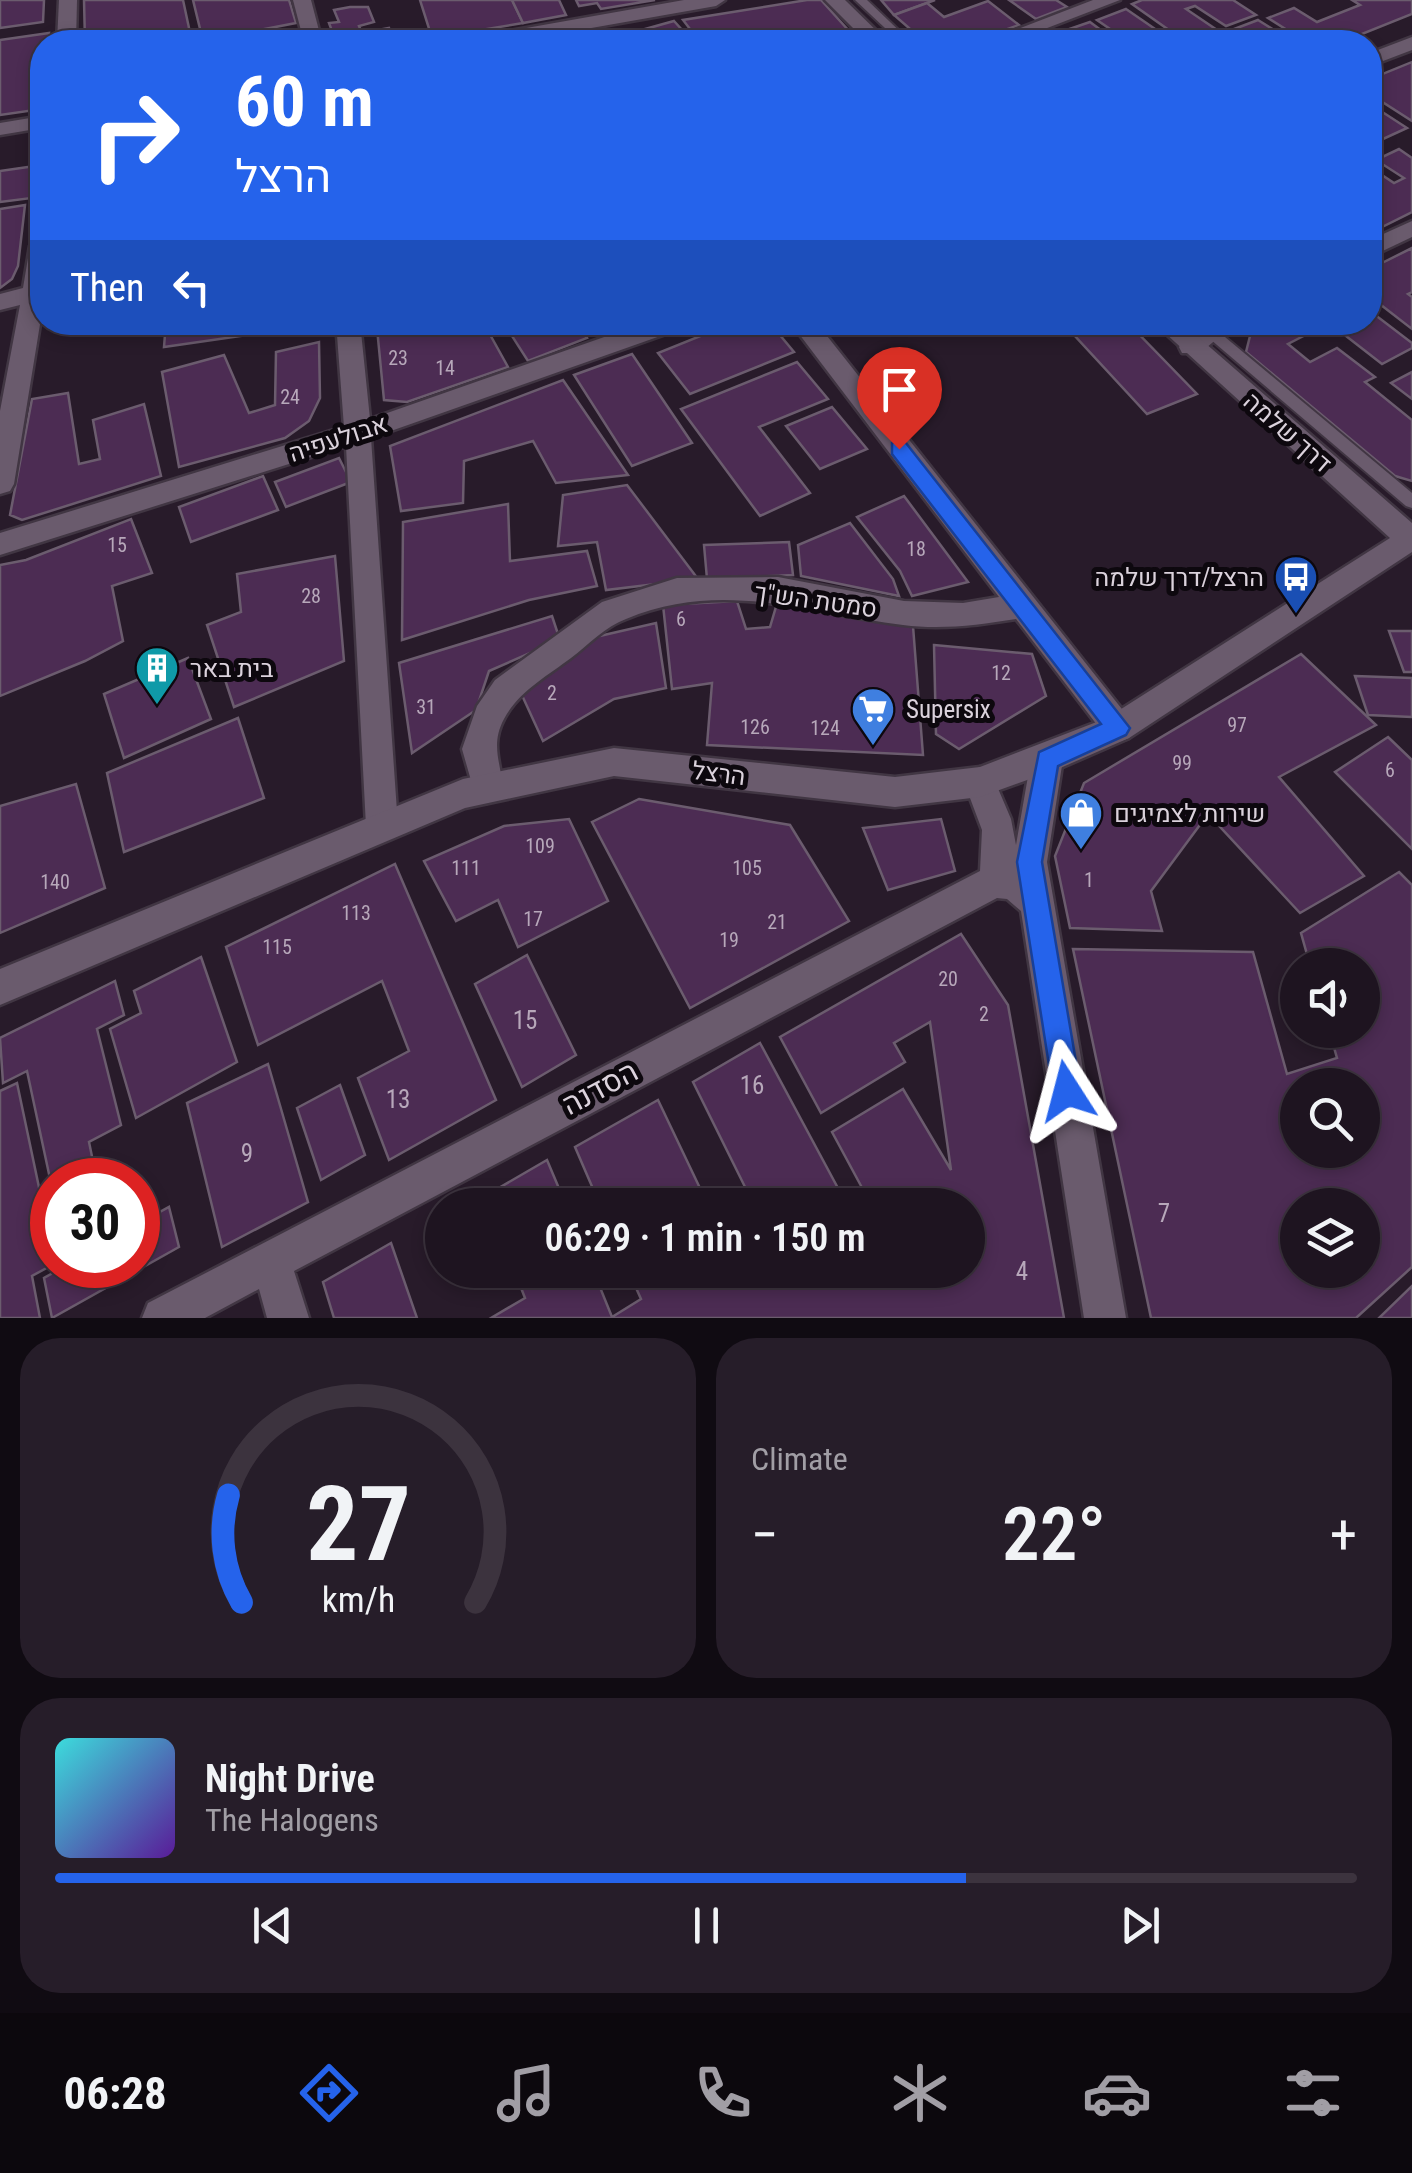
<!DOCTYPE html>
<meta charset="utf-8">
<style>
:root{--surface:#1e1420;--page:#261d29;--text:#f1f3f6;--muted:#a19ea5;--line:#3c333e;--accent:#2563eb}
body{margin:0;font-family:"Roboto Condensed",Heebo,sans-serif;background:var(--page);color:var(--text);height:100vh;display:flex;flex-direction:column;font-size:38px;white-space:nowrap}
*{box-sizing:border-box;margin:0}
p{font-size:32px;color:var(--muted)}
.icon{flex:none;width:55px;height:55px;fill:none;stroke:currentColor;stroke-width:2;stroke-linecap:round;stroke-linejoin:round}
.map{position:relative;height:1318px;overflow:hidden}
.sheet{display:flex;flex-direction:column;gap:20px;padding:20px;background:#100b12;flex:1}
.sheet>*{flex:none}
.guide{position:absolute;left:30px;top:30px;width:1352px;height:305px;border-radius:40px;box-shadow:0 5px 15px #0003,0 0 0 2px var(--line);background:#2563eb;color:#fff;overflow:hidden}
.controls{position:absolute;left:1280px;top:948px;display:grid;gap:20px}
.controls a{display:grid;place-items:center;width:100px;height:100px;border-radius:50%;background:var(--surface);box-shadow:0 5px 15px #0003,0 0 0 2px var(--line);font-size:50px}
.speed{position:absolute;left:30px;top:1158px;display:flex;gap:20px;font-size:50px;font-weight:700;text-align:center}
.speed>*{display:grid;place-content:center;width:130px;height:130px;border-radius:50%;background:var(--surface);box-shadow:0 5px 15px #0003,0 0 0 2px var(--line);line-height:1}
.speed .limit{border:15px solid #d22;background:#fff;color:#111}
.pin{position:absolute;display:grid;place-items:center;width:85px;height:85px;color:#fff;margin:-102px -42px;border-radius:50% 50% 50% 0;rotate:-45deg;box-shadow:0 0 10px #0007}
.pin .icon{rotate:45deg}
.me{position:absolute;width:110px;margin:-55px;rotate:351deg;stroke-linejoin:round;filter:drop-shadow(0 0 8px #0008)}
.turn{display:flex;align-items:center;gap:35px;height:210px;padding:0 40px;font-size:45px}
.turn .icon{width:130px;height:130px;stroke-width:2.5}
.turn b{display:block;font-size:70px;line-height:85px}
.then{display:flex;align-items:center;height:95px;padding:0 40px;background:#0003;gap:20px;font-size:38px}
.big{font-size:75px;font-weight:600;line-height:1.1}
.sheet .card{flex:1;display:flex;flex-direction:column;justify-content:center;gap:15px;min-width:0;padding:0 35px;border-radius:40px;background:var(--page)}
.sheet .dial{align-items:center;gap:0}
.dial svg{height:260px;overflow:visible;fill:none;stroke:var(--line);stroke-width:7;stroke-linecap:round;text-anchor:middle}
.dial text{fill:var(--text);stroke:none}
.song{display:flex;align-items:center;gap:30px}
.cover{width:120px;height:120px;border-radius:15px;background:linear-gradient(135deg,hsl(180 70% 55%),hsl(270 70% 35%))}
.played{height:10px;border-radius:5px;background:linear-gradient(90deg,var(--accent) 70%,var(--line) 70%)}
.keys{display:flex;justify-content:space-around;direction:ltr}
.heat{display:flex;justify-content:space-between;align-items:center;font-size:55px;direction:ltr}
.sheet .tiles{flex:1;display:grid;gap:20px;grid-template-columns:1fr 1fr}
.card:last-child{grid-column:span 2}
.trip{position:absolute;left:425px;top:1188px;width:560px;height:100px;border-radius:50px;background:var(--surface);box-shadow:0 5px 15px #0003,0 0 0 2px var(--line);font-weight:600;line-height:100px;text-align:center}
.dock{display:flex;height:160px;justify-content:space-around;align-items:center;background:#0c080d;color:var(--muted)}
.dock .icon{width:70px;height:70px}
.dock .active{color:var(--accent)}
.dock b{font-size:45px;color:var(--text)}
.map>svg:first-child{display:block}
</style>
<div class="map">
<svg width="1412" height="1318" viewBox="0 0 1412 1318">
<rect width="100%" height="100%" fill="#281b2a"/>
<g fill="#4c2c53" stroke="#6b5c6e" stroke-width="2.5" fill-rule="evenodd">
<polygon points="0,0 44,0 43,22 0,28"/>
<polygon points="84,0 183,0 192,42 85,42"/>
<polygon points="193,0 289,0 296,23 203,41"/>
<polygon points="420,0 512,0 523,23 432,38"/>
<polygon points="512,0 559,0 566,15 523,23"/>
<polygon points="576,0 655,0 601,9 597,3 579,6"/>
<polygon points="807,0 821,0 859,42 731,42 728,39 700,42 683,20"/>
<polygon points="881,0 935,0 894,15"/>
<polygon points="1009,0 1056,0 1067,7 1036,19"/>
<polygon points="1142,0 1233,0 1256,15 1226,26 1195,6 1186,9 1217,30 1186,42 1132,4"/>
<polygon points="1352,0 1412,0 1412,14 1342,42 1306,42 1268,18 1294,8 1317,22 1360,5"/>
<polygon points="988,1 1019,25 971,42 925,42 894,15 927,3 944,17"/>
<polygon points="350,7 368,7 374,22 359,26 362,33 389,28 395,42 336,42 329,23 339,22 334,10"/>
<polygon points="1126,9 1174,42 1129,42 1097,20"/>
<polygon points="1258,20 1293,42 1200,42"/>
<polygon points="674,21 693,42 617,42 613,38"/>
<polygon points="1090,22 1117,42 1066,42 1055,34"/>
<polygon points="49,33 48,42 42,42 42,109 0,115 0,40"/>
<polygon points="1412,62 1412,121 1370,94 1370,79"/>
<polygon points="1370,104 1407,128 1370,145"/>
<polygon points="1399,149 1412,158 1412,212 1370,233 1370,167 1394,183 1404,178 1376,160"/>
<polygon points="35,166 32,198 0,202 0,171"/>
<polygon points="25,205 18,266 12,279 0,288 0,209"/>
<polygon points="1412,248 1412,292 1408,294 1412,297 1412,329 1381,305 1370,310 1370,269"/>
<polygon points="1370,311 1412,343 1412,348 1382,364 1328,322 1370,322"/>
<polygon points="166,322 332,322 332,323 164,347"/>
<polygon points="420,322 483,322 508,367 407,402 384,400 377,328"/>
<polygon points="503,322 576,322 587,338 528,361"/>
<polygon points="589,322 633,322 597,335"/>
<polygon points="735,322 769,322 794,352 690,394 658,353"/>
<polygon points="1062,322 1127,322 1197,394 1147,414"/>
<polygon points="1270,322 1313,322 1319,328 1288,344 1310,362 1337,348 1375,377 1365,382 1412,420 1412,481 1395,476 1246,352 1251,332"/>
<polygon points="319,342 320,398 309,421 285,438 179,467 162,372 224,355 249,413 275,405 276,352"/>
<polygon points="632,354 692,443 632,466 574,375"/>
<polygon points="797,362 828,399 759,427 810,493 760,516 681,409"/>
<polygon points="1412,372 1412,399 1391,383"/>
<polygon points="563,380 628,475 556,483 533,441 464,461 463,503 401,511 390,446"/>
<polygon points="68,393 79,464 100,459 93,420 144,404 161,476 22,520 10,515 32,399"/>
<polygon points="832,407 867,449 820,469 786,426"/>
<polygon points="339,458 351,482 286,507 275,482"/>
<polygon points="263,476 278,510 191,542 179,507"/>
<polygon points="627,485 698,579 606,590 597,542 558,546 563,495"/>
<polygon points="904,496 968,582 912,596 900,571 857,517"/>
<polygon points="508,504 510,561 587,551 597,586 529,600 402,640 403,522"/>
<polygon points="131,519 152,573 112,586 123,641 85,661 0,696 0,565 26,560"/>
<polygon points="850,523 893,579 899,596 801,576 798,545"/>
<polygon points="789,542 793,575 707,579 704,545"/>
<polygon points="335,556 344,661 234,707 207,625 241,612 237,574"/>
<polygon points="778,600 913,626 923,755 707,745 712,683 672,689 663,605 737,601 746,629 770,627"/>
<polygon points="552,616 560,640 489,671 476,710 412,753 399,663"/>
<polygon points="656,623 666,688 614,699 543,741 520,691 591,638"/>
<polygon points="1389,631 1412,631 1412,672 1404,672"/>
<polygon points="934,645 1032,654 1046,696 959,749 936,734"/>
<polygon points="1301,654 1376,725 1279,777 1364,876 1300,913 1208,814 1151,891 1162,931 1070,928 1055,856 1084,783"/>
<polygon points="188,658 211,719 124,758 104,694"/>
<polygon points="1355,676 1412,678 1412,717 1368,715"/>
<polygon points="238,718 264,798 124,852 107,773"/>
<polygon points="1388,737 1412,760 1412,849 1335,772"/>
<polygon points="76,784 105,888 0,933 0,806"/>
<polygon points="639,799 790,825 849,921 690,1008 592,822"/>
<polygon points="569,819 608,901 518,947 498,900 456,921 424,861 504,826"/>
<polygon points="941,819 955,871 888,890 863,828"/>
<polygon points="395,864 496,1100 389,1160 358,1078 409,1051 382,981 258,1045 226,947"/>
<path d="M1399,872L1412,885V1267L1356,1318H1151L1073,949L1253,952L1287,1074L1337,1058L1329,1030H1362V965H1310L1301,933ZM1298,1085H1362V1150H1298ZM1298,1205H1362V1270H1298Z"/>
<polygon points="961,934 1008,1005 1064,1318 491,1318 525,1298 514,1270 593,1270 612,1317 641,1299 628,1270 968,1270 968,1205 854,1205 867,1197 832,1132 903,1089 951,1170 930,1022 894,1043 905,1062 821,1113 780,1037"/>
<polygon points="527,955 576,1055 522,1087 475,984"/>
<polygon points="201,957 237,1062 136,1118 110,1029 141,1013 134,991"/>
<polygon points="115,981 124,1015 97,1029 121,1125 89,1142 95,1171 77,1180 52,1180 52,1188 27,1071 3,1083 0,1038"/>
<polygon points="760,1043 847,1205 742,1205 751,1199 693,1082"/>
<polygon points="268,1064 308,1202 222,1247 187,1103"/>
<polygon points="17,1083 52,1249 52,1265 32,1276 40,1318 0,1318 0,1091"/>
<polygon points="340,1085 365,1155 321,1180 297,1108"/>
<polygon points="658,1100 708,1205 600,1205 575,1147"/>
<polygon points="547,1160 566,1205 489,1205 485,1196"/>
<polygon points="169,1207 179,1247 52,1318 44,1278 67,1265 138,1265 138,1224"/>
<polygon points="391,1243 417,1318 334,1318 323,1282"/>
<polygon points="1412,1286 1412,1318 1379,1318"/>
</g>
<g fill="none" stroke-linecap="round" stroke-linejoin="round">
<g stroke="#413643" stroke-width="4">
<g id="lane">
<polygon points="855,0 867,0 911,42 900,42"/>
<polygon points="1190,322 1207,322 1412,493 1412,508 1406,506"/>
</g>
</g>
<g stroke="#413643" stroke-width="5">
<g id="street">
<polygon points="59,0 77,0 76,42 57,42"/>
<polygon points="293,0 311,0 322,42 304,42"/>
<polygon points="684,0 725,0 716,6 512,42 472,42 482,36"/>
<polygon points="1093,0 1120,0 1011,42 984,42"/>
<polygon points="1412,37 1412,50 1370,66 1370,53"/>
<polygon points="42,116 42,128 0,135 0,123"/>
<polygon points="1412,221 1412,237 1370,257 1370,240"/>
<polygon points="42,238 42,312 14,484 10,491 0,494 0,411 20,305 0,310 0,294 23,288 30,246"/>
<polygon points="336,322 360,322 370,419 647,322 686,322 683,328 371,438 398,826 394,837 382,841 370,837 366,826 346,446 0,555 0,533 344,427"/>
<path d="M790,322H816L1129,718L1134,728L1129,738L1118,742L1107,738L1016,619C978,625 941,630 903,625C806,613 723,579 626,619C606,626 588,645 571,658C547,676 518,692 504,719C486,752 510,774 498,798L487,803L476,798L462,749L477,706L495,680L602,602L677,578L778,577L904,601L963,603L999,597Z"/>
<polygon points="1205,322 1237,322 1200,353 1182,353 1179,347 1190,331"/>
<polygon points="1047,745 1058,749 1063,759 1047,862 1126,1318 1084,1318 1021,911 1007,899 997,898 294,1271 309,1318 267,1318 259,1289 205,1318 142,1318 148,1303 980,871 982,830 964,782 969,772 980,767 991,772 1011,819 1016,845 1031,759 1036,749"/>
</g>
</g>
<g stroke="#413643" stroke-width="5">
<g id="secondary">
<polygon points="825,0 845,0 888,42 867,42"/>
<polygon points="1153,322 1181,322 1412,523 1412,552 1129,738 1058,769 980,797 895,807 614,776 465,808 0,1005 0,969 463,779 614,748 895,777 980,767 1107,718 1390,538"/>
</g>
</g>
<use href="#lane" fill="#6a5b6d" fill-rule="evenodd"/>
<use href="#street" fill="#6a5b6d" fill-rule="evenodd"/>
<use href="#secondary" fill="#6a5b6d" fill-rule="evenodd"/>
</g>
<polygon fill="#2563eb" stroke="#184099" stroke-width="2.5" points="899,441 906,443 1130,728 1126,735 1058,766 1042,862 1081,1091 1077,1101 1067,1105 1057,1101 1053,1091 1017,862 1039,752 1101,724 892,454 892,443"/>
<defs>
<g id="bus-pin" transform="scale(2.25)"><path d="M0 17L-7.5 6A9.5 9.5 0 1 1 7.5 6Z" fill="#1a4fb4" stroke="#0d080e"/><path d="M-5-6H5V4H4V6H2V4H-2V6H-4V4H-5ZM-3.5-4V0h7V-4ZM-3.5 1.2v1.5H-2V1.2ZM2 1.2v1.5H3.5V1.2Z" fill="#fff"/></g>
<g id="building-pin" transform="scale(2.25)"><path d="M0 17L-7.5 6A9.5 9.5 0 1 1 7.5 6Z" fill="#0f9aa8" stroke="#0d080e"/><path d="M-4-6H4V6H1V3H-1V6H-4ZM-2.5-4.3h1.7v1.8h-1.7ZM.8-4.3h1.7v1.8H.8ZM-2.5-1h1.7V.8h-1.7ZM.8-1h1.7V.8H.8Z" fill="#fff"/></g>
<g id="supermarket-pin" transform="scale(2.25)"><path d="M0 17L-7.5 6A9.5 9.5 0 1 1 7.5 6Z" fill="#3f7fe0" stroke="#0d080e"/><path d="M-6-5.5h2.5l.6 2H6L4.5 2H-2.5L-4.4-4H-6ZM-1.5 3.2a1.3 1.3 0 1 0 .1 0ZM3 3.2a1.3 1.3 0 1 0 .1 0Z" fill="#fff"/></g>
<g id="shop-pin" transform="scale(2.25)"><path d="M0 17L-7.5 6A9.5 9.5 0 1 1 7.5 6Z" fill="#3f7fe0" stroke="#0d080e"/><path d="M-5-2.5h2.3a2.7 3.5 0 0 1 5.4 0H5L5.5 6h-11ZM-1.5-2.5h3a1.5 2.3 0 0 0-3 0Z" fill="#fff"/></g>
</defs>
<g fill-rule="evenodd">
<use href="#bus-pin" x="1296" y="577"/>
<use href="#building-pin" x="157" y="668"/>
<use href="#supermarket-pin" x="873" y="709"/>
<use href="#shop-pin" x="1081" y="813"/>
</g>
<g text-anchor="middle" stroke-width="10" stroke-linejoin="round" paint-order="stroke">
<g font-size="20" fill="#b7a8ba">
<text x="398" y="365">23</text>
<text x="445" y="375">14</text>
<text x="290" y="404">24</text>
<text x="117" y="552">15</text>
<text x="916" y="556">18</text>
<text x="311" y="603">28</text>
<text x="681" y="626">6</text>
<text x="1001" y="680">12</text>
<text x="552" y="700">2</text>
<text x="426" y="714">31</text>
<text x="1237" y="732">97</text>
<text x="755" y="734">126</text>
<text x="825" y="735">124</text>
<text x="1182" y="770">99</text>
<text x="1390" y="777">6</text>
<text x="540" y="853">109</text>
<text x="466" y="875">111</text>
<text x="747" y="875">105</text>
<text x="1089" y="887">1</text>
<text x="55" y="889">140</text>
<text x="356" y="920">113</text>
<text x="533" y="926">17</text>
<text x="777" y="929">21</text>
<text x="729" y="947">19</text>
<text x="277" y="954">115</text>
<text x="948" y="986">20</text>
<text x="984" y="1021">2</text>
</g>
<g font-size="25" fill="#dbd2dc" stroke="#0d080e">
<text transform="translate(1288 432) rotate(41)" y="9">דרך שלמה</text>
<text transform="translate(338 438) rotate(-18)" y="9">אבולעפיה</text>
<text transform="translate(816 600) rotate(8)" y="9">סמטת הש"ך</text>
<text transform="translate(719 773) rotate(7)" y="9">הרצל</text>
</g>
<g font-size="25" fill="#dbd2dc" stroke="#0d080e" text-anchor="start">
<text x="1264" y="586" text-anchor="end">הרצל/דרך שלמה</text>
<text x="190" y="677">בית באר</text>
<text x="906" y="718">Supersix</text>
<text x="1114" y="822">שירות לצמיגים</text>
</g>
<g font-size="25" fill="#b7a8ba">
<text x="525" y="1029">15</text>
<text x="752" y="1094">16</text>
<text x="398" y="1108">13</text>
<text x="247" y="1162">9</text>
<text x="1164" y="1222">7</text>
<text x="1022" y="1280">4</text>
</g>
<g font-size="30" fill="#dbd2dc" stroke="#0d080e">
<text transform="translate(600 1088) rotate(-28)" y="10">הסדנה</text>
</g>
</g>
</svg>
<div class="controls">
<a><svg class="icon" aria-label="sound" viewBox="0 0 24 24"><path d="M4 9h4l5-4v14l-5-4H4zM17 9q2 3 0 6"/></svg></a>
<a><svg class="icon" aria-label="search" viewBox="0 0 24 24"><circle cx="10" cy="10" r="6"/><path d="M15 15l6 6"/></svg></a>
<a><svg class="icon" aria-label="layers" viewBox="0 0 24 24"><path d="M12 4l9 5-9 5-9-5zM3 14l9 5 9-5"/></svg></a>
</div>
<div class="speed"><div class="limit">30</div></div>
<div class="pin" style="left:899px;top:449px;background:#d93025"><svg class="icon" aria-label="arrive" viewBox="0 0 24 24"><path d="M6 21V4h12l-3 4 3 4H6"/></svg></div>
<svg class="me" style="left:1067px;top:1091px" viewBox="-20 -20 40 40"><path d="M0-17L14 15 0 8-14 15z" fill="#2563eb" stroke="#fff" stroke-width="4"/></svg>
<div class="trip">06:29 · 1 min · 150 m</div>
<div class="guide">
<div class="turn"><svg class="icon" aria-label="right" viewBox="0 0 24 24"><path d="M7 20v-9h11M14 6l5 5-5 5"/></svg><div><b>60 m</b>הרצל</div></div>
<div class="then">Then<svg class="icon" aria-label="left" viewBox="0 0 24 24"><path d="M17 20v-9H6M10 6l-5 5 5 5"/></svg></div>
</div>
</div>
<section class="sheet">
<div class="tiles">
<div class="card dial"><svg viewBox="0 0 100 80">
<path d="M14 69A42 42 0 1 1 86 69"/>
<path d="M14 69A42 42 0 0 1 10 36" stroke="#2563eb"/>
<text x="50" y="56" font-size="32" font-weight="700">27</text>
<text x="50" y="72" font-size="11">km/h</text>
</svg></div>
<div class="card"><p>Climate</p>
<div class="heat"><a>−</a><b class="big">22°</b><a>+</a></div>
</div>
<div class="card">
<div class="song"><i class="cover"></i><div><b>Night Drive</b><p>The Halogens</p></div></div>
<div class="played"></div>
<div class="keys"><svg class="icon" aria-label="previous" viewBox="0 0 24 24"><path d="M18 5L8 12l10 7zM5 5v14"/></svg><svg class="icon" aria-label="pause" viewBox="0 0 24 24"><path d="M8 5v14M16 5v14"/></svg><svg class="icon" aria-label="next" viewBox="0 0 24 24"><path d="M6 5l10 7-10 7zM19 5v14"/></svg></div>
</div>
</div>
</section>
<nav class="dock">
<b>06:28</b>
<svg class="icon active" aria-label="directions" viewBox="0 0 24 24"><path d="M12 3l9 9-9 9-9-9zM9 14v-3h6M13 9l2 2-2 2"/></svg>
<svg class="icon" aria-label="music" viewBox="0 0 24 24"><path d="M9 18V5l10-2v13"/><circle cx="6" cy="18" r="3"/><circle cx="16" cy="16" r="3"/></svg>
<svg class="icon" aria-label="phone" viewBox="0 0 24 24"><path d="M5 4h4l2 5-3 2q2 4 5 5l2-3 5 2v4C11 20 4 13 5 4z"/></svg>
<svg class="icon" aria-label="climate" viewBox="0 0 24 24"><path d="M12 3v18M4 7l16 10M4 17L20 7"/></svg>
<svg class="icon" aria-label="car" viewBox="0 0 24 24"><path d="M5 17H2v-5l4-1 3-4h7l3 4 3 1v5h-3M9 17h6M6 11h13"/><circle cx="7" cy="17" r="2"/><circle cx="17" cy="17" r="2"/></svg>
<svg class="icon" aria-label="filters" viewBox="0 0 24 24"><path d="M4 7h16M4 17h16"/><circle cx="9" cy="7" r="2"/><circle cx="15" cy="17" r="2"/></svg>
</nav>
